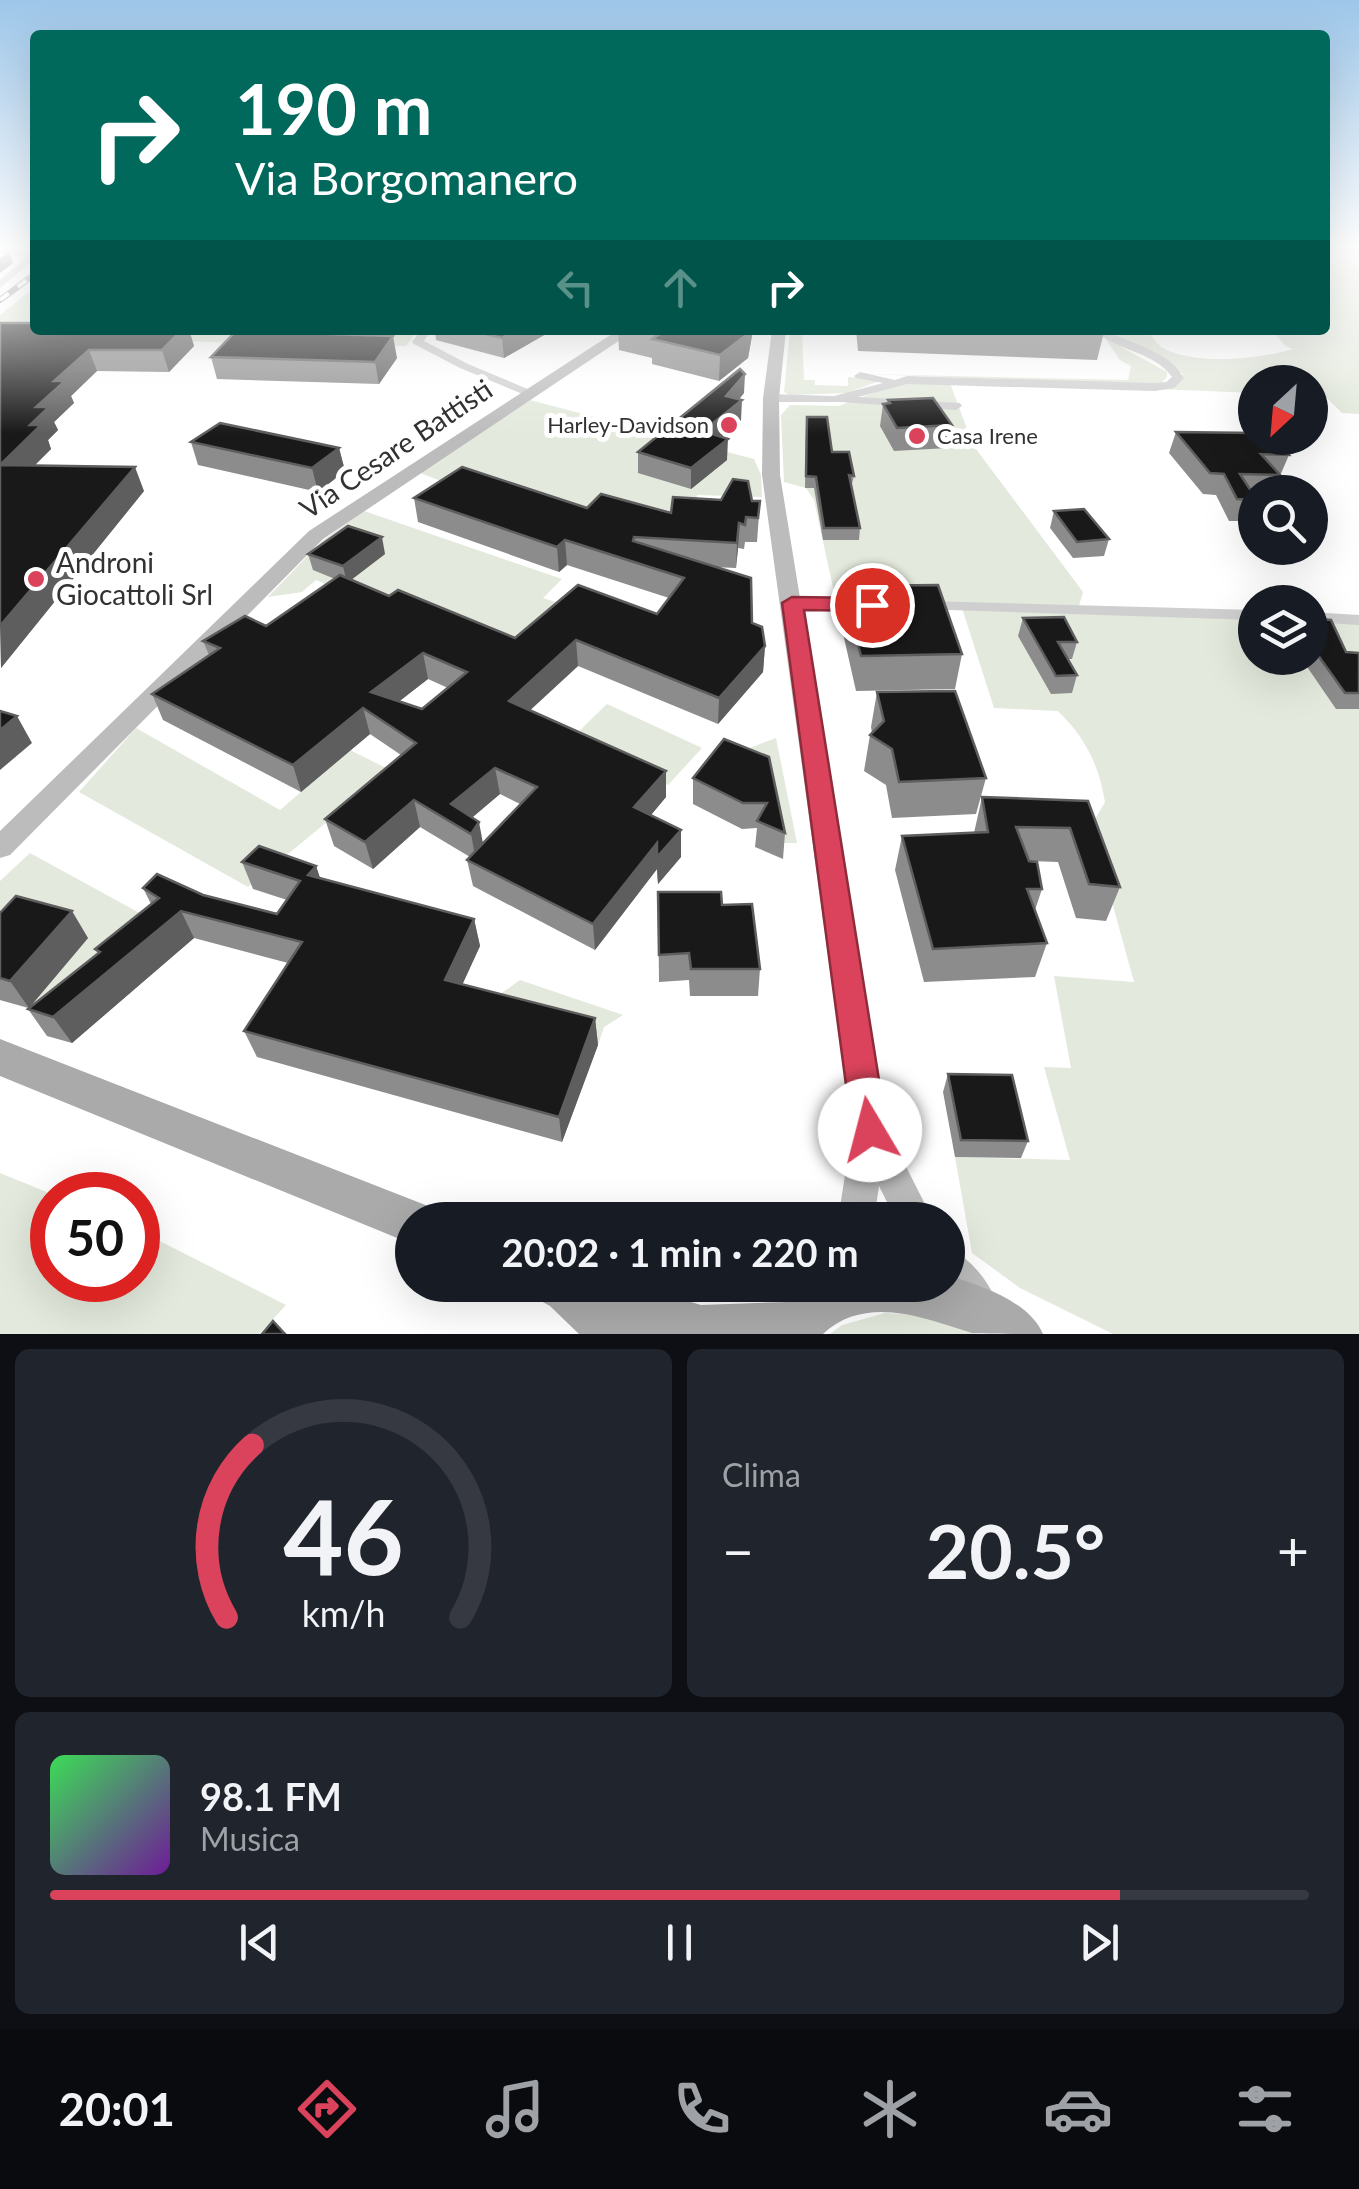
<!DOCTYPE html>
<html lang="it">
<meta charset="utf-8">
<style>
:root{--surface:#171b24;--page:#20242c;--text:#f1f3f6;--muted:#9ea1a6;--line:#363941;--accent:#da435b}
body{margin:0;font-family:Lato,sans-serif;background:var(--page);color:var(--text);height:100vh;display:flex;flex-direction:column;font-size:38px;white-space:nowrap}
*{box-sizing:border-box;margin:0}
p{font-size:32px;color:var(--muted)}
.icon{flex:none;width:55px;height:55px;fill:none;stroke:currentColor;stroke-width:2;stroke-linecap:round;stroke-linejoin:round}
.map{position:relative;height:1334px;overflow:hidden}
.details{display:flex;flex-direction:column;gap:15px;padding:15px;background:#0d0f14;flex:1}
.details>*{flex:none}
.hud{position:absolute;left:30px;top:30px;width:1300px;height:305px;border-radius:10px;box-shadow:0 10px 40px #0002;background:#00695c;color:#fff;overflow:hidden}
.needle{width:65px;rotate:206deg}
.buttons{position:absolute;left:1238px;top:365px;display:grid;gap:20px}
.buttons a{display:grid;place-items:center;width:90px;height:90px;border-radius:50%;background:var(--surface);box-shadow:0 10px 40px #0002;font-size:50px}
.speed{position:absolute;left:30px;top:1172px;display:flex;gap:20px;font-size:50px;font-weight:700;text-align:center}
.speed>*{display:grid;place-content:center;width:130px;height:130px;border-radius:50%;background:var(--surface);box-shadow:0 10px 40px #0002;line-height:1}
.speed .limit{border:15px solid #d22;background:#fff;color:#111}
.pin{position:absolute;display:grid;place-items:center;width:85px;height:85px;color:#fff;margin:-42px;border:5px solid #fff;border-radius:50%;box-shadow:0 2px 10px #0007}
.me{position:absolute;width:110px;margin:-55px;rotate:352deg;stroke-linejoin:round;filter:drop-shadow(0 0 8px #0008)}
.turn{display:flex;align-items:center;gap:35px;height:210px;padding:0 40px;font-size:45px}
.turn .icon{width:130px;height:130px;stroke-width:2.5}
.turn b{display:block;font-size:70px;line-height:85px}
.lanes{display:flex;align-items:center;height:95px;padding:0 40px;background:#0003;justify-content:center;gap:50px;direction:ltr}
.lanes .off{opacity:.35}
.big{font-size:75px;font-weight:700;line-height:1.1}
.details .tile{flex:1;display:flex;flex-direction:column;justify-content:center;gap:15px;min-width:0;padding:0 35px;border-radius:15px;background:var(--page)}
.details .dial{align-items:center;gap:0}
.dial svg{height:260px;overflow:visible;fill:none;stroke:var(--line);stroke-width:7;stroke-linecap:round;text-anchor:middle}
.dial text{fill:var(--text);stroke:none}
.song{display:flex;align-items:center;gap:30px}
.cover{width:120px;height:120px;border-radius:15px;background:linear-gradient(135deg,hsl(130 70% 55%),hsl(280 70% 35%))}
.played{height:10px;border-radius:5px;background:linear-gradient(90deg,var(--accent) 85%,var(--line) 85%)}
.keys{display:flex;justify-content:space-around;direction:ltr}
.heat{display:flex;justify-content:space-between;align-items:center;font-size:55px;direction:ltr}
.details .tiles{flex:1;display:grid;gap:15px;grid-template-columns:1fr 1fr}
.tile:last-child{grid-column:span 2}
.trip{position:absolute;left:395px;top:1202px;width:570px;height:100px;border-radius:50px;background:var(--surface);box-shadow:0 10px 40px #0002;font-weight:700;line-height:100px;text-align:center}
.menu{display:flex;height:160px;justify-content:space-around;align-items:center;background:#090b0e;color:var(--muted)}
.menu .icon{width:70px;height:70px}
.menu .on{color:var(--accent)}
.menu b{font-size:45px;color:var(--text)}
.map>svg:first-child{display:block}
</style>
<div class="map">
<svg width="1359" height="1334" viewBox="0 0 1359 1334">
<rect width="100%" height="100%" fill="#fff"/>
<g fill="#e3e9dc">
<path d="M1325,247H1359V414L1342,413L1325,396L1310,395V382H1255V393L1157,389L1174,386L1183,374L1105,330H1147C1151,335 1157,345 1163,348C1196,366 1259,359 1293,349L1285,346L1273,330H1325Z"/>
<polygon points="35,287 35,330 418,330 406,346 288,345 0,334 0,315"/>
<polygon points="790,330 802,330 804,380 815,380 815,385 848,386 848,377 882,380 847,393 790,395 784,392"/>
<polygon points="1105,338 1167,372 1167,377 1161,383 1141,384 866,374 1128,380 1131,366 1120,360"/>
<polygon points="901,382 950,383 973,445 1083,592 1079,606 836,601 814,500 806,488 784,482 781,415 790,405 839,406"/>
<polygon points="530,400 754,459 761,475 762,497 697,495 694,522 674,522 465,490 420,473"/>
<polygon points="364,511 562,579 543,598 580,610 518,664 316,580 302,592 268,597 323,540"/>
<path d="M962,608L1255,618V658H1310V621L1359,623V1334H1113L1020,1288L972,1253L955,1157L1070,1160L1044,1067L1071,1068L1054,976L1134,982L1091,826L1105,802C1099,765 1085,737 1058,711L994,708Z"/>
<polygon points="607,704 702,748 668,785 571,739"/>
<polygon points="136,728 280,810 350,750 390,770 248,887 79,792"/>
<polygon points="776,738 797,843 775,843 726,757"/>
<polygon points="30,853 145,916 43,1013 0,1000 0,881"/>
<polygon points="520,980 623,1015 604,1027 598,1045 451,1007 462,984 499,995"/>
<polygon points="0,1173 54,1195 52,1280 138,1280 138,1230 286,1305 259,1334 0,1334"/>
<polygon points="885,1313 931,1316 977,1334 830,1334 842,1325"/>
</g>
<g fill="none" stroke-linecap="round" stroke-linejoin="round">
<g fill="#cfcfcf" fill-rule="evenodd">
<polygon points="0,247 35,254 35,259 0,288 0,280 26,257 0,253"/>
<polygon points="421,330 431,330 424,341 468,364 535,392 525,395 460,368 414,344 412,342"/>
<path d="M1094,330C1107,330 1156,351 1168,360C1175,365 1179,371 1184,378L1174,388L1155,391L907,384L858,397L960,403L962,406L956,410L840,402H771L765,398L771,394L834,396L883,383L856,378L854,376L860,372L895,380L907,376L1155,383L1166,382L1172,377C1154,351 1116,351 1094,330Z"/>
<polygon points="792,598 865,600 873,605 865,610 786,606 784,603 786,600"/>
<polygon points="926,601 1255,610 1255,620 920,609 918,606 920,603"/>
<polygon points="1310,612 1359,615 1359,625 1310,622"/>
</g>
<g fill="#bcbcbc" fill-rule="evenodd">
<polygon points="618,330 635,330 323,539 10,855 0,858 0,831 309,531"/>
<polygon points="772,330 786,330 779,398 780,475 886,1127 933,1220 896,1220 879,1186 874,1220 838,1220 852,1130 762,475 763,398"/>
<path d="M948,1248C969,1257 987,1279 996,1300L991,1314L977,1319L963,1314L939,1285H948Z"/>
</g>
<g fill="#aaa" fill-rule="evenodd">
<polygon points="0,1039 428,1206 433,1220 412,1220 412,1244 0,1076"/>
<path d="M948,1275C981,1286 1029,1301 1043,1334C1022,1334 992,1334 972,1333C924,1318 866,1294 823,1334H579L550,1306L541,1301L534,1285H634L701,1305L787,1302L814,1285H948Z"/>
</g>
<g stroke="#878787" stroke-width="6">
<polyline id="rail" points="0,300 35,274"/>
</g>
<use href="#rail" stroke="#fff" stroke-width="4" stroke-dasharray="11" stroke-linecap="butt"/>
</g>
<g fill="#8c8c8c" fill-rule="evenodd">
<polygon points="0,323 35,330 189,330 194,346 169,372 97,371 71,396 74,403 54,422 58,430 48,440 51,449 35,465 144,491 1,668"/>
<polygon points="435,330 553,330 504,358 436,340"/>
<polygon points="618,330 753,330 748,358 719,381 652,364 652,358 619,350"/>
<polygon points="856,330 1103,330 1104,332 1097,360 858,351"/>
<polygon points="211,357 397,358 379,384 217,379"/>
<polygon points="744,393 739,399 741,420 721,437 727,460 691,489 638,473 638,452"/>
<polygon points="888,400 952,425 948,448 894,451 880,426 883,404 887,403"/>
<polygon points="806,428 854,476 851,487 860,528 859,540 823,540 814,488 805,488"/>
<polygon points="1176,432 1289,455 1273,492 1255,492 1255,504 1248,521 1229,521 1216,495 1203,494 1169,453"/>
<polygon points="191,442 339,448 345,471 318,492 198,465"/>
<path d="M414,498L671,513L752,501H760L757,542H745L744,549L738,548L736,568L713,567L765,646L763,672L718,724L578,666L530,710L666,771V797L651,815L681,857L658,884L657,869L595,950L473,886L467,860L470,857L420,827L373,869L334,846L325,819L401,755L370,734L301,792L163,720L152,694L209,655L203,641L266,626L335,579L313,570L308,554H385L351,580L389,596L515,638L657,614L669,598L567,565L559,572L418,522ZM428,679L448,688L422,709L399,701ZM500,794L520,804L483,843L472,817Z"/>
<polygon points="1054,511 1109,539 1104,556 1073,558 1050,528"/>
<polygon points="844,586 962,654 955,689 856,691 840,620"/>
<polygon points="1023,618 1077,642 1072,659 1068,659 1077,675 1072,693 1051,694 1018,636"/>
<polygon points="1310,618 1346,652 1359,653 1359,709 1336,709 1301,658 1310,658"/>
<polygon points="877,692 986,778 976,814 892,818 886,785 864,771 870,735 872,733 871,727"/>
<polygon points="769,757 785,833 783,859 755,847 757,828 742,829 693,804 693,778"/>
<polygon points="982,797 1088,801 1120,887 1106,921 1076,918 1058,862 1030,861 1042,889 1035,910 1047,943 1035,977 924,982 895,870 902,836 974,833"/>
<polygon points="242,862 316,866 320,878 474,919 480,946 462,985 595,1018 598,1045 562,1142 257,1057 244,1031 288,963 194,938 72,1043 47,1036 28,1009 98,954 95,949 151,904 143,888 203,895 277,914 287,900 253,889"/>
<polygon points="658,892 722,905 760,969 758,996 690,996 689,980 659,982"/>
<polygon points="0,913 88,938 29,1008 0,1000"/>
<polygon points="948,1074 1028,1141 1021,1158 955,1157 943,1092"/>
</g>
<g fill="#5e5e5e">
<polygon points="9,252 13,263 0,273 0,258"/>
<polygon points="182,330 189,330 194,346 169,372 162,350"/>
<polygon points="517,330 553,330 504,358 502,338"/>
<polygon points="750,330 753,330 748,358 719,381 720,355"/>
<polygon points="393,336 397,358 379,384 375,362"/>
<polygon points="89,350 97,371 71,396 74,403 54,422 58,430 48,440 51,449 11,489 0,465 30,425 36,407 54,381"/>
<polygon points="745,374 744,393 732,408 742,400 741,420 703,452 703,431 726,396"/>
<polygon points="728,439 727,460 691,489 691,468"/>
<polygon points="339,448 345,471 318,492 312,468"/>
<polygon points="135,467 144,491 1,668 0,626"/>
<polygon points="739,523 738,548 736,568 737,543"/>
<polygon points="382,537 385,554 347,583 343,566"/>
<polygon points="565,540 567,565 559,572 557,547"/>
<polygon points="576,640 578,666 512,727 509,701"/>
<polygon points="765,646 763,672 718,724 719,698"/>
<polygon points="423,653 428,679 378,718 371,692"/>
<polygon points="363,708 370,734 301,792 293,765"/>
<polygon points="17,716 32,743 0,770 0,730"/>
<polygon points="495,768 500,794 460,828 451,804"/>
<polygon points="666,771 666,797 635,834 634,807"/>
<polygon points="414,800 420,827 373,869 365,842"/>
<polygon points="479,822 484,849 476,861 471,834"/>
<polygon points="681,830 681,857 658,884 657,869 595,950 593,924 657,843"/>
<polygon points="316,866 325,893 308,875"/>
<polygon points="72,911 88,938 29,1008 10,981"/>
<polygon points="181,911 194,938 72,1043 53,1017"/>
<polygon points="474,919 480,946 452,1007 445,980"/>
<polygon points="595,1018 598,1045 562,1142 559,1117"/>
</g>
<g fill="#191919" stroke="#5e5e5e" stroke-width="2.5" fill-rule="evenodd">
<polygon points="0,323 35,323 35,330 182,330 162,350 89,350 54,381 65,381 36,407 49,407 30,425 41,425 0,465 135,467 0,626"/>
<polygon points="469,330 517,330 502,338"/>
<polygon points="636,330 750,330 749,333 720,355 652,339 658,335"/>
<polygon points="1052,330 1103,330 1104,332"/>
<polygon points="236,331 393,336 375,362 211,357"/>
<polygon points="740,369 745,374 726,396 742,400 703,431 728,439 691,468 638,452"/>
<polygon points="933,398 952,425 897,428 883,404 890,403 888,400"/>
<polygon points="807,417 827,417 832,452 849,452 854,476 849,475 860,528 824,528 816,477 806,476"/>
<polygon points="220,423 339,448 312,468 191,442"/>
<polygon points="1176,432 1255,433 1255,438 1276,438 1289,455 1261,454 1280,475 1240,474 1255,497 1255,500 1237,499 1224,474 1210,473"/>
<path d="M462,467L587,508L601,494L671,513L673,497L721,500L733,479L748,481L752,501H760L758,518L746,517L745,525L739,523L737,543L634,537L633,541L751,578L752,623L762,627L765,646L719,698L576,640L509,701L666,771L634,807L681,830L657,857V843L593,924L467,860L537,787L495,768L451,804L479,822L471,834L414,800L365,842L325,819L416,743L363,708L293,765L152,694L220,648L203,641L245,616L266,626L340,575L389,596L398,590L515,638L578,585L657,614L684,578L565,540L557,547L414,498ZM423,653L467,672L422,709L371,692Z"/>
<polygon points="1084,509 1109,539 1077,542 1054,511"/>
<polygon points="348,526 382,537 343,566 308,554"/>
<polygon points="938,585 962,654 861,656 844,586"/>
<polygon points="1064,617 1077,642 1058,642 1077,675 1056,676 1023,618"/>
<polygon points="1310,618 1331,620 1346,652 1359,653 1359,693 1345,693 1310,644"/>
<polygon points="955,691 986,778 899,782 892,749 870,735 884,721 877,692"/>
<polygon points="0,711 17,716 0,730"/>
<polygon points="724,739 769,757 785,833 757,821 767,803 743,803 693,778"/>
<polygon points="982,797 1088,801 1120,887 1089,884 1070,828 1016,827 1029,861 1037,862 1042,889 1027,889 1047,943 933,949 902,836 988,832"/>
<polygon points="259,846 316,866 308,875 474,919 445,980 595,1018 559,1117 244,1031 302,942 181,911 53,1017 28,1009 100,952 95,949 159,898 143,888 157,874 203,895 277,914 300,881 242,862"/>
<polygon points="658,892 721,892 722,905 752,904 760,969 691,969 689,953 659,955"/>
<polygon points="16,896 72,911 10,981 0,978 0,913"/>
<polygon points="948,1074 1012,1075 1028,1141 961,1140"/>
<polygon points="273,1321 285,1334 262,1334"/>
</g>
<linearGradient id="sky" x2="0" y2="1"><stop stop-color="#9dc6e9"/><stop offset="0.57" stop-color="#fff"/><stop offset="1" stop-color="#fff" stop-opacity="0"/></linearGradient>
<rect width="1359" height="434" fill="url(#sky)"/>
<polygon fill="#da435b" stroke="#8e2c3b" stroke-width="2.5" points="792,597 872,598 883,605 872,611 804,610 887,1130 882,1142 870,1147 857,1142 852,1130 782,603"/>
<g fill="#da435b" stroke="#fff" stroke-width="4">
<circle cx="729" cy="425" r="10"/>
<circle cx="917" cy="436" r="10"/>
<circle cx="36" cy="579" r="10"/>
</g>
<g text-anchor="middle" stroke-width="10" stroke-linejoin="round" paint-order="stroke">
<g font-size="22" fill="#323232" stroke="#fff" text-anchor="end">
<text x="709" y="433">Harley-Davidson</text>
<text x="937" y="444" text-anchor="start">Casa Irene</text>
</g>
<g font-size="28" fill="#323232" stroke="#fff">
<text transform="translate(396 449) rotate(-34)" y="10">Via Cesare Battisti</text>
</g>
<g font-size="28" fill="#323232" stroke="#fff" text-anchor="start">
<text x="56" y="573">Androni<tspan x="56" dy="32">Giocattoli Srl</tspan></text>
</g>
</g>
</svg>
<div class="buttons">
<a><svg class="needle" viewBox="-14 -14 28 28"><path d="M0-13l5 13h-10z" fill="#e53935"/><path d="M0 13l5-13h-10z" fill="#9ea1a6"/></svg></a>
<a><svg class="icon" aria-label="search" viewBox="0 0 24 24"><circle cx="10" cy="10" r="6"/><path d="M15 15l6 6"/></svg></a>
<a><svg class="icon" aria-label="layers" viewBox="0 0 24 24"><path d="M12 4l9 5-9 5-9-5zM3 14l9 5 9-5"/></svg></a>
</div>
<div class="speed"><div class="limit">50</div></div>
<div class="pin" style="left:872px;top:605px;background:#d93025"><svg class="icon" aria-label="arrive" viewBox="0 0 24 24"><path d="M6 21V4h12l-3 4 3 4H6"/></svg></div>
<svg class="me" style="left:870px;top:1130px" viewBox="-20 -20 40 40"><circle r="19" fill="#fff"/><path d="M0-13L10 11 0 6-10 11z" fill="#da435b"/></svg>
<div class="trip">20:02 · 1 min · 220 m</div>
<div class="hud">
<div class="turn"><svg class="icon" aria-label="right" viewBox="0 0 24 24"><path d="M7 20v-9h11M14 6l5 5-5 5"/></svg><div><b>190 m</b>Via Borgomanero</div></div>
<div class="lanes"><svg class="icon off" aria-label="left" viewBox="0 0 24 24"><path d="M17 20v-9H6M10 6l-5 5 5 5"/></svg><svg class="icon off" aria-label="ahead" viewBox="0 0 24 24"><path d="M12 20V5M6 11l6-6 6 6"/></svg><svg class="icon" aria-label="right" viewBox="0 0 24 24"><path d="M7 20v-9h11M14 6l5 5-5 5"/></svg></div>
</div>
</div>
<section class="details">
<div class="tiles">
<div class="tile dial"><svg viewBox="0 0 100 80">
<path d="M14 69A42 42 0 1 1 86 69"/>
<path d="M14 69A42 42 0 0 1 22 16" stroke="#da435b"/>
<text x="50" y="56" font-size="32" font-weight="700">46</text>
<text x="50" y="72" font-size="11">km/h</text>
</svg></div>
<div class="tile"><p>Clima</p>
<div class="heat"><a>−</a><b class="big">20.5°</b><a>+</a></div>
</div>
<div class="tile">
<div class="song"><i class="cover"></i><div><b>98.1 FM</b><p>Musica</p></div></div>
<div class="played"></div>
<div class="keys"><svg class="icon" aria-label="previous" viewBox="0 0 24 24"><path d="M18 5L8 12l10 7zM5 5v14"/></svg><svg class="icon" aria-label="pause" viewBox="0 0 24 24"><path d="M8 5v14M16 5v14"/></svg><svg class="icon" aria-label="next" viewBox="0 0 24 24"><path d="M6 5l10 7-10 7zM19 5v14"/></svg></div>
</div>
</div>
</section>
<nav class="menu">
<b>20:01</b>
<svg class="icon on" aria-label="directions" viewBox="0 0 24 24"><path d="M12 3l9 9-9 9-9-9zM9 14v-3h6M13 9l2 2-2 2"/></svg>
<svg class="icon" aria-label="music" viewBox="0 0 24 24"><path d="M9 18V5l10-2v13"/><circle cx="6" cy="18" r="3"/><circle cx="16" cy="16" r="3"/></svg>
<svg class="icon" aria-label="phone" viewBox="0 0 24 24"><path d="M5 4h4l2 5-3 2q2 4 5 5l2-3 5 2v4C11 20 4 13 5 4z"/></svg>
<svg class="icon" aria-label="climate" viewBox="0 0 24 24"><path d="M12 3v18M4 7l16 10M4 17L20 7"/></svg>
<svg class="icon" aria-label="car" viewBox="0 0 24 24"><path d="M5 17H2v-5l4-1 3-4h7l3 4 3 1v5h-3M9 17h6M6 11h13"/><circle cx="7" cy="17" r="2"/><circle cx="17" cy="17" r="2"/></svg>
<svg class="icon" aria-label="filters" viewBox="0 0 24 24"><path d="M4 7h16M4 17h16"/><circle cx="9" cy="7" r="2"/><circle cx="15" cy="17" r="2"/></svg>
</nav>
